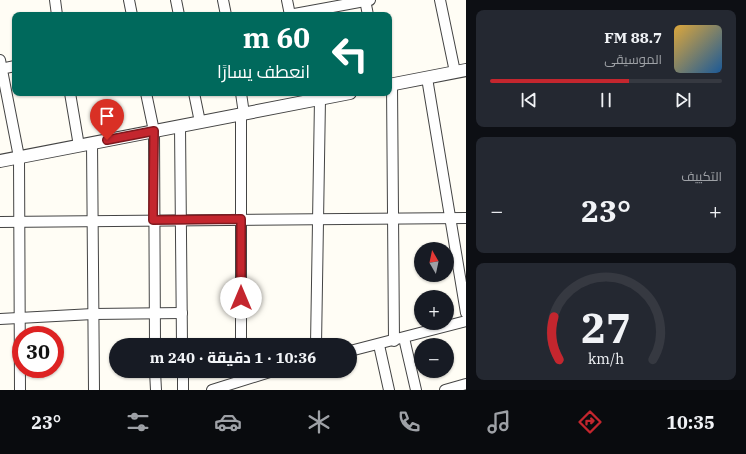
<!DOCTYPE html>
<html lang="ar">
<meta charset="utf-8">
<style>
:root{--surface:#171b24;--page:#242831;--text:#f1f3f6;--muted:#9ea1a6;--line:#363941;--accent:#c4262e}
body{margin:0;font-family:"IBM Plex Serif",Cairo,serif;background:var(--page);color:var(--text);direction:rtl;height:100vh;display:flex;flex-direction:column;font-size:15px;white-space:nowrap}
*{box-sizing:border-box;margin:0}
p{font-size:13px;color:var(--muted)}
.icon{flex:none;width:22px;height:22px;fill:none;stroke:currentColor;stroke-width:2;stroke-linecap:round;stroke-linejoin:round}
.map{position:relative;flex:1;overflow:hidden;direction:ltr}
.sheet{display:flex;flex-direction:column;gap:10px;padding:10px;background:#0d0f14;width:280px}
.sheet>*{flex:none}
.top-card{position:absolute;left:12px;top:12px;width:380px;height:84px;border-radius:8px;box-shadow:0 1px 3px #0004;direction:rtl;background:#00695c;color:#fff;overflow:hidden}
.needle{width:26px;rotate:351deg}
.buttons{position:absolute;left:414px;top:242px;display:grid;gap:8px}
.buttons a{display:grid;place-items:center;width:40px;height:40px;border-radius:50%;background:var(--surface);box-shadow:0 1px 3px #0004;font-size:20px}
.speed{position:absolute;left:12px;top:326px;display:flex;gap:8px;font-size:20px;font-weight:700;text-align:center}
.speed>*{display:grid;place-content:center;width:52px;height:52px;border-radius:50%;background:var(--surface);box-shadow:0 1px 3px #0004;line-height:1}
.speed .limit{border:6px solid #d22;background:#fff;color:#111}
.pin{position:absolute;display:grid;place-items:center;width:34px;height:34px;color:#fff;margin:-41px -17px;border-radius:50% 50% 50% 0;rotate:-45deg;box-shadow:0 0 4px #0007}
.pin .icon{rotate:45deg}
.me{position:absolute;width:44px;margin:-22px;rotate:0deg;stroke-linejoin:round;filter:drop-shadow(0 0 3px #0008)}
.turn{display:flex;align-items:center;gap:14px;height:84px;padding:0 16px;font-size:18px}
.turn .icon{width:52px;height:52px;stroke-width:2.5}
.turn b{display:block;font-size:28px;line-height:34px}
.big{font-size:30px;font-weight:800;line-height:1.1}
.sheet .tile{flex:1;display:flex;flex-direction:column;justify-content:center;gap:6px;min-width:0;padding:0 14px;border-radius:8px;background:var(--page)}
.sheet .dial{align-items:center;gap:0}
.dial svg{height:104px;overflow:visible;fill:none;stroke:var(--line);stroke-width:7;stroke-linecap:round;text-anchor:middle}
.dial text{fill:var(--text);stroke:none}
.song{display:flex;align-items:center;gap:12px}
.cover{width:48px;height:48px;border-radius:6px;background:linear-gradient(135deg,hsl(40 70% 55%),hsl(210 70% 35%))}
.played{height:4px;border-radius:2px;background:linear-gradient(90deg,var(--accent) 60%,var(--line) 60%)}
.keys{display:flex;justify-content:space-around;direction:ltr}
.heat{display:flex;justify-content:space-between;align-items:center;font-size:22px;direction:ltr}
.trip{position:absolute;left:109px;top:338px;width:248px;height:40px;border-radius:20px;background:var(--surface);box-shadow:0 1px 3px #0004;font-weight:800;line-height:40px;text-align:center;direction:rtl}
.menu{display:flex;height:64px;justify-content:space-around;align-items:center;background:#090b0e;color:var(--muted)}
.menu .icon{width:28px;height:28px}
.menu .on{color:var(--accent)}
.menu b{font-size:18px;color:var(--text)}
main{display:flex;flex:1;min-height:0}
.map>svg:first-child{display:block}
</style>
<main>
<section class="sheet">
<div class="tile">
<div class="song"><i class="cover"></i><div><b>88.7 FM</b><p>الموسيقى</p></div></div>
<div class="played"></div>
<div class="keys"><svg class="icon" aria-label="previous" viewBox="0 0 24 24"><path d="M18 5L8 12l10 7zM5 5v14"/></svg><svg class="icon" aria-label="pause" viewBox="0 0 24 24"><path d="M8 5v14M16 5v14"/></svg><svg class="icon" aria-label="next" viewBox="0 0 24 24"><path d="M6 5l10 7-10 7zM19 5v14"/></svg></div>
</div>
<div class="tile"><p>التكييف</p>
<div class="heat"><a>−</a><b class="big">23°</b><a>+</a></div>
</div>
<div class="tile dial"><svg viewBox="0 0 100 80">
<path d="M14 69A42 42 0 1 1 86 69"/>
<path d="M14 69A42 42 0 0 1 10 36" stroke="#c4262e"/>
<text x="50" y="56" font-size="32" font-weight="700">27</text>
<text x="50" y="72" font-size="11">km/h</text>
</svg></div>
</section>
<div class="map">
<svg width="466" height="390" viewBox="0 0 466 390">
<rect width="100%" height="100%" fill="#fffdf5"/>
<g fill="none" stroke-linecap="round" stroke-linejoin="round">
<g stroke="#444" stroke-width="12">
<g id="minor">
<polyline points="55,0 57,15"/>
<polyline points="129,0 132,15"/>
<polyline points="176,0 179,15"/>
<polyline points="223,0 226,15"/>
<polyline points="287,0 290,15"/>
<polyline points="365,0 368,15"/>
<polyline points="440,0 455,72"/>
<polyline points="289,15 370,0"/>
<polyline points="0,60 19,157 20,390"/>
<polyline points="0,69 15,66"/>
<polyline points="427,78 466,313"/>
<polyline points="392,85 394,341"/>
<polyline points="70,93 79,146"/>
<polyline points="146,93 154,131 155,345"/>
<polyline points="194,93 200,122"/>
<polyline points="241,93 244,114"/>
<polyline points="180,126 182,345"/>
<polyline points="92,143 94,390"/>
<polyline points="0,222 466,218"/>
<polyline points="0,319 93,314 182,313"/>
<polyline points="404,338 416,390"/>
<polyline points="241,345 241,114"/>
<polyline points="316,345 320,99"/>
<polyline points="379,345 389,390"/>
<polyline points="350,351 466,321"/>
<polyline points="155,371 156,390"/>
<polyline points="183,371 183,390"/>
<polyline points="212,390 273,371"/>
<polyline points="445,390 466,384"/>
</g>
</g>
<g stroke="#444" stroke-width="14">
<g id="tertiary">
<polyline points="389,85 466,70"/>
<polyline points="0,161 350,93"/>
</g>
</g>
<use href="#minor" stroke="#fff" stroke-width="10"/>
<use href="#tertiary" stroke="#fff" stroke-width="12"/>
</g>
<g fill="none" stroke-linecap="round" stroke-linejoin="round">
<g stroke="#7f191e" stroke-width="10">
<polyline id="route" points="107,140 154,131 153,220 241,219 241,298"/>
</g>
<use href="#route" stroke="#c4262e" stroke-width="7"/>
</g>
</svg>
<div class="buttons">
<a><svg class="needle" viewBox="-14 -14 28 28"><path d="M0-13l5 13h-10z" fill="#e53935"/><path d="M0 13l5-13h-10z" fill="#9ea1a6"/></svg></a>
<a>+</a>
<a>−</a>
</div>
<div class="speed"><div class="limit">30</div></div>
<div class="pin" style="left:107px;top:140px;background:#d93025"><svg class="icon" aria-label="arrive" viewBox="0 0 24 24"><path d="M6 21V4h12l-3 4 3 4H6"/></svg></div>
<svg class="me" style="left:241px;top:298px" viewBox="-20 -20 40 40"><circle r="19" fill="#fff"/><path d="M0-13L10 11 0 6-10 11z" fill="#c4262e"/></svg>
<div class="trip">10:36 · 1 دقيقة · 240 m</div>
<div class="top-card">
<div class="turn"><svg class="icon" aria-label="left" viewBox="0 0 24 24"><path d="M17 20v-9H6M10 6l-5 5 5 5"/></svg><div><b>60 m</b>انعطف يسارًا</div></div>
</div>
</div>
</main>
<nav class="menu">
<b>10:35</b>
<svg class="icon on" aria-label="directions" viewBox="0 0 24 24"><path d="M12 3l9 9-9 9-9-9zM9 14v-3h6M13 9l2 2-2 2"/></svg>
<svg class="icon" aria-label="music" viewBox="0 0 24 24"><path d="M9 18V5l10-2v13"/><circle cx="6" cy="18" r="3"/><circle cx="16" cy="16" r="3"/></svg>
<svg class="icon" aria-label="phone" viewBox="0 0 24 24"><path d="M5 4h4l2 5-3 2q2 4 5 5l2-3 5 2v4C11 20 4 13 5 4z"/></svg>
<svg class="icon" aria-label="climate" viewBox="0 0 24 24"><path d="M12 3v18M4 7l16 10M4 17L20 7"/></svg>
<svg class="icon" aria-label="car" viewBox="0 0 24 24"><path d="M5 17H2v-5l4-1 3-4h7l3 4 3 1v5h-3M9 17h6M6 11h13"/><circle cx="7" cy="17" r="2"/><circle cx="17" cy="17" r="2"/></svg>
<svg class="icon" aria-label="filters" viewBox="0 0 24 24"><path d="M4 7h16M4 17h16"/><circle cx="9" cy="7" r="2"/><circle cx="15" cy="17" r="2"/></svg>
<b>23°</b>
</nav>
